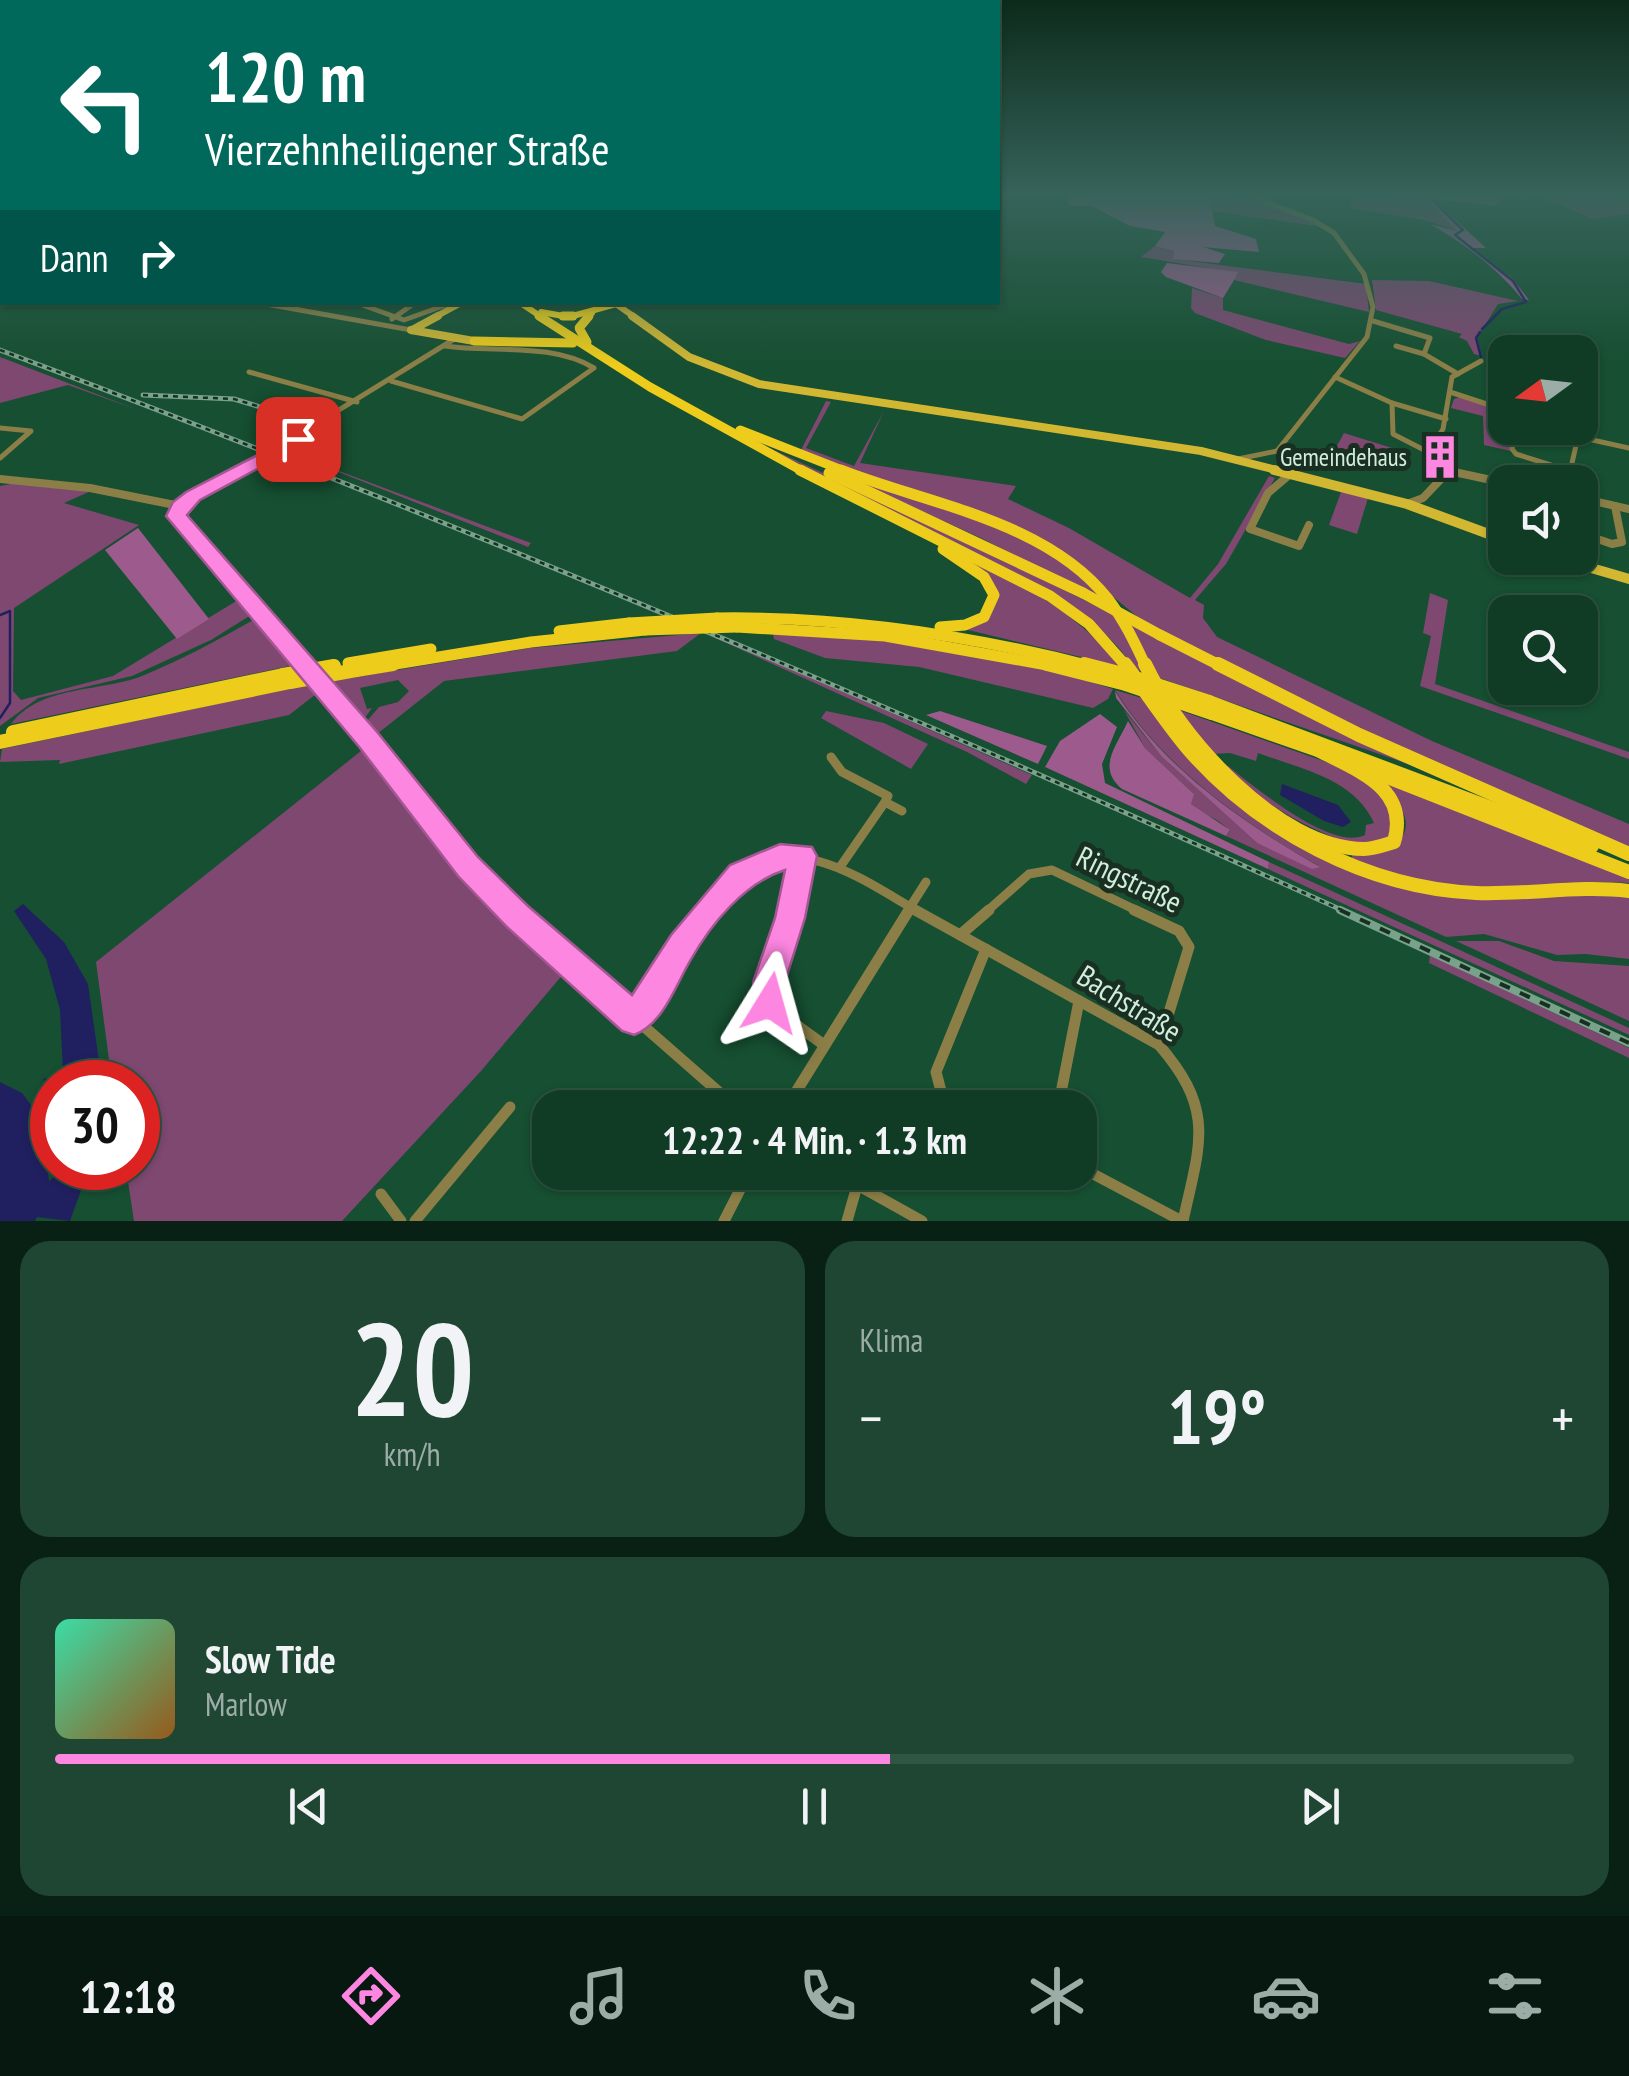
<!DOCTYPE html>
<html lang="de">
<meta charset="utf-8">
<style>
:root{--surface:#103b25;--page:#1e4632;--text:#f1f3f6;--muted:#9cada7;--line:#305542;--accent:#fd86e1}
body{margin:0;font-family:"PT Sans Narrow",sans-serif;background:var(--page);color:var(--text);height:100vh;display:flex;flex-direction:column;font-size:38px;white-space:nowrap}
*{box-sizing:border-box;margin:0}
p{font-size:32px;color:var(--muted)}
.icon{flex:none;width:55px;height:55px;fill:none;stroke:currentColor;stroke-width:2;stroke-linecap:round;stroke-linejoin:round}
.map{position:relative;height:1221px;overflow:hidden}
.details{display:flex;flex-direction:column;gap:20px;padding:20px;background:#092014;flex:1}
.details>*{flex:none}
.top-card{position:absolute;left:0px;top:0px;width:1000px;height:305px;box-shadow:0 2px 8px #0004,0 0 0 2px var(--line);background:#00695c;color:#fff;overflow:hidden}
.needle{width:65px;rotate:255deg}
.controls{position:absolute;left:1488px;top:335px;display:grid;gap:20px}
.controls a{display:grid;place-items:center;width:110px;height:110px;border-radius:20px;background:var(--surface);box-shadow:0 2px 8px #0004,0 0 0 2px var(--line);font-size:50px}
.speed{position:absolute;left:30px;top:1060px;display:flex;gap:20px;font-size:50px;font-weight:700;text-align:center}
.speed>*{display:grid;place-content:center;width:130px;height:130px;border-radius:50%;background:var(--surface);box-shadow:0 2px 8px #0004,0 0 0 2px var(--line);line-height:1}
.speed .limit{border:15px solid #d22;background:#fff;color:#111}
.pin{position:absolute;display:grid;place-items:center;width:85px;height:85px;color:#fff;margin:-42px;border-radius:20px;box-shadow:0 5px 15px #0006}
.me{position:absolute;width:110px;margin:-55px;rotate:8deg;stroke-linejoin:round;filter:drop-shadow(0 0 8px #0008)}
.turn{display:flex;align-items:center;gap:35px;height:210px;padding:0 40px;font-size:45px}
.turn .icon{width:130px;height:130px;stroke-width:2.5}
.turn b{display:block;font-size:70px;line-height:85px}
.then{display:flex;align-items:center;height:95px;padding:0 40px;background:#0003;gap:20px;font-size:38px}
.big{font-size:75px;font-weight:700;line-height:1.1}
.details .card{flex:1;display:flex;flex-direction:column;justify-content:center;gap:15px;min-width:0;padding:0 35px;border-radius:30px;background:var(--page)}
.details .dial{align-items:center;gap:0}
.dial b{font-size:130px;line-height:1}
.song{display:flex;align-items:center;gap:30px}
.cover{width:120px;height:120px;border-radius:15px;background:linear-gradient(135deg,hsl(160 70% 55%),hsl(30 70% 35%))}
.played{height:10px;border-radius:5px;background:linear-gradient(90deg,var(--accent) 55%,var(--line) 55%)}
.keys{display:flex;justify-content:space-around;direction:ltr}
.heat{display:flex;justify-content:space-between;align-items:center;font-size:55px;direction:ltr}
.details .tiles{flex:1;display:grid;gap:20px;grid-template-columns:1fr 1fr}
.card:last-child{grid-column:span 2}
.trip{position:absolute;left:532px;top:1090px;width:565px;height:100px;border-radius:30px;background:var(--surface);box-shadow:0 2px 8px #0004,0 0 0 2px var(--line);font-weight:700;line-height:100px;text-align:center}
.menu{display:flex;height:160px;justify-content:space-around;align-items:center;background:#06180f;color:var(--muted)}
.menu .icon{width:70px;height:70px}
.menu .selected{color:var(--accent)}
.menu b{font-size:45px;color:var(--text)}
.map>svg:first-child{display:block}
</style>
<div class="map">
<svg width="1629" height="1221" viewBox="0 0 1629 1221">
<rect width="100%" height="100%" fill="#164f31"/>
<g fill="#7e4871">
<path d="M1209,195C1242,195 1300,206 1324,227L1211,211Z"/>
<polygon points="1421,195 1458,231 1424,220 1350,208 1352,199"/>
<polygon points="1537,195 1613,195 1629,201 1629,214 1593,219"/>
<polygon points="1155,246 1174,251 1174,259 1366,284 1369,312 1234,280 1239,273 1141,257"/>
<polygon points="1372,280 1429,281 1518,301 1498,304 1477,338 1482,356 1474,354 1467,341 1459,337 1462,334 1376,310"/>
<polygon points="1192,288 1223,298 1223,310 1349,344 1360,341 1345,358 1266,340 1195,313 1191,308"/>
<polygon points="0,357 8,360 138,410 68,385 0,403"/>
<polygon points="1460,397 1505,411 1505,428 1514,428 1511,451 1484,445 1483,416 1451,408 1454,399"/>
<polygon points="826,401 831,402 806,448 854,466 884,411 860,463 1016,486 1008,499 1069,528 1190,598 1218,564 1269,476 1275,478 1226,564 1195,600 1204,605 1203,618 1217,637 1432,741 1629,824 1629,851 1328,717 1140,619 1057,550 801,450"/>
<polygon points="1344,433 1392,448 1382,465 1333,453"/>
<path d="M744,436L966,540L1121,619L1145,673C1132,670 1126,655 1116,645C1095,622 1069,605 1044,588Z"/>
<polygon points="283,450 531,543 528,547"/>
<polygon points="829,469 1002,529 1054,555 1110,603 981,538"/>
<polygon points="15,483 91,491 64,503 139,525 14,608 13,691 21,700 113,676 238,600 244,600 253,611 251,615 211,640 132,676 38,698 0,726 0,486"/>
<polygon points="1341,492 1368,498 1357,534 1329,525"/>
<path d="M967,556C1029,587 1076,614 1123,667L964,629C1013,603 1002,590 967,556Z"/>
<polygon points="1430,593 1448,600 1435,684 1629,752 1629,759 1420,686 1431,636 1423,633"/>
<path d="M255,619L262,621L299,664L11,724C40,685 101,692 142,676C181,660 218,640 255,619Z"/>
<polygon points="1130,623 1411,765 1154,676"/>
<polygon points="701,633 677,651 444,681 377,734 366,722 379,707 398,702 409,691 398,680 360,688 367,709 372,708 364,719 331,681 530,648"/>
<polygon points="773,634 862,637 1051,670 1113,689 1108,699 1093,708 919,667 825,658 774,639"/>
<polygon points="715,635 1032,775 1026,784 967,752 713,637"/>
<polygon points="316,683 320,691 289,715 59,764 60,760 0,762 2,749"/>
<path d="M1115,690L1145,699L1211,779L1393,884L1629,895V959L1586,954L1557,955L1484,934L1446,937L1226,836L1230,831C1218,818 1204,815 1190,803L1193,793L1145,748L1124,710L1161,756L1257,843L1319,866C1242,822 1163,767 1115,690Z"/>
<path d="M1173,708L1349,770L1389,801L1392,835L1364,848C1306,830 1267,806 1222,766H1228C1254,786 1331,852 1365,835L1366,825L1374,823C1354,778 1300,769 1258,753L1256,761L1230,753L1213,754Z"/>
<polygon points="826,711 884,723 928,744 911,769 821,718"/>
<polygon points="366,747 461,870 565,972 481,1071 342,1221 134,1221 126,1168 138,1168 138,1082 112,1082 96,962"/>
<path d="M1373,775L1629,878V883C1569,878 1509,893 1450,886C1416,882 1384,871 1352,860V855C1381,856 1421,842 1400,806C1394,795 1382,785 1373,775Z"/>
<polygon points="1269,862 1629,1028 1629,1035 1268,869"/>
<polygon points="1456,941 1499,941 1554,961 1629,966 1629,1021"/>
<polygon points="1430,955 1629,1048 1629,1058 1429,963"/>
</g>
<g fill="#9d5a8d">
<polygon points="1065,195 1209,195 1215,226 1256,239 1259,252 1203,247 1225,254 1219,263 1173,259 1174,251 1155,246 1165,232 1130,226 1092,206 1070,206"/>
<path d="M1422,195H1506L1495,206L1433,199L1486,248H1469L1512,278L1529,300L1522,299C1497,268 1464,243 1430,224L1457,231Z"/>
<polygon points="1167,263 1239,272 1223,298 1166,277 1161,272"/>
<polygon points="138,528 209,619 177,639 105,550"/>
<path d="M1115,691C1163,768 1243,823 1320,867L1312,869L1257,843L1161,756L1116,698Z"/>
<polygon points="940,711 1047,746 1038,764 926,715"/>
<polygon points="1100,714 1117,727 1102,764 1105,783 1269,862 1268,869 1045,767 1060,741"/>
<path d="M1128,721L1145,748L1194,794L1191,804L1230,830L1226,836L1122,789C1096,767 1117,746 1128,721Z"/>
</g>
<g fill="#202060">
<polygon points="1282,784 1338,805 1351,822 1343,827 1324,821 1280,795"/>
<polygon points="23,904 64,942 88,984 102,1082 52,1082 52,1101 43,1079 63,1073 60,1010 46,959 14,911"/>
<polygon points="0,1082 22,1093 40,1117 52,1111 52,1120 42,1128 49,1181 65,1168 89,1168 70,1221 37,1217 35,1221 0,1221"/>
</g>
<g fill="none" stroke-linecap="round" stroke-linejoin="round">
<g stroke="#202060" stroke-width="2.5">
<polyline points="1427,195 1463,230 1455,235 1513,281 1526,302 1502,309 1482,329"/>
<polyline points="1480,332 1476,338 1481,357"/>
<polyline points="0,615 10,611 10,703 0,718"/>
</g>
<g stroke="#8b7e47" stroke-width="5">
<polyline points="1249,195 1313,220 1334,233 1364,274 1373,307 1367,337 1277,451"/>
<polyline points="255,302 411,330"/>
<polyline points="354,302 404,320 454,302"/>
<polyline points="392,319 416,302"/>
<polyline points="1373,321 1430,338 1424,354"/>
<polyline points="1396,346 1424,354 1458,374"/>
<polyline points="249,372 357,402"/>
<polyline points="1335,377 1392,403 1446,419"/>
<path d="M391,381L522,419L594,368C552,342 492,353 445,346"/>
<polyline points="1450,392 1505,410"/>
<polyline points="1392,403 1393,434 1428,452 1442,472"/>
<polyline points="0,428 31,431 0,458"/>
<polyline points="1517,428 1512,449 1516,454 1570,471"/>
<polyline points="1570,428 1579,432 1570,472"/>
<polyline points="1579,437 1629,448"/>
<polyline points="1428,452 1443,429 1452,377 1481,361"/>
<polyline points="1238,459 1277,451"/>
<polyline points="1441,469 1456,472"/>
<polyline points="238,472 456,338"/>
</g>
<g stroke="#8b7e47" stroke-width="8">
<polyline points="242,470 185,501 176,516 306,667"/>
<polyline points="1445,470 1505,483"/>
<polyline points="1566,470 1570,471"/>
<polyline points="1570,470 1572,482"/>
<polyline points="1288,476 1268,493 1250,529 1299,546 1309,525"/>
<polyline points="0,479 90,488 180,506"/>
<polyline points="1580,498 1629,509"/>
<polyline points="1407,504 1423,498 1444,476 1440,470"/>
<polyline points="1580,533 1612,544 1622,542 1615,506"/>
</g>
<g stroke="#8b7e47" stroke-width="9">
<path d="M304,664C374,746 437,836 514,912"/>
<polyline points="831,757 842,772 888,796 885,802"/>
<polyline points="840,867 885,802 902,811"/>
<path d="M710,912C719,901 729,885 740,876C798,829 867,883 919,912"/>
<polyline points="788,912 802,856"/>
<polyline points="907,912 926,882"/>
<polyline points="986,912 1029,874 1052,870 1140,912"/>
</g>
<g stroke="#8b7e47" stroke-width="11">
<polyline points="511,910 737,1108"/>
<polyline points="789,910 768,997 776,1010 824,1045"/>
<path d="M915,910L1159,1045C1216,1111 1200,1143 1183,1221"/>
<polyline points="1134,910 1179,931 1189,947 1159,1045"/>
<polyline points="960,935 989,910"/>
<path d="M634,1019C662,984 683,944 712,910"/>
<polyline points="786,1108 909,910"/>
<polyline points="962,1108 942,1095 936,1072 986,949"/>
<polyline points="1058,1108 1079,1001"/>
<polyline points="1080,1167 1182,1221"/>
<polyline points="834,1172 922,1221"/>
<polyline points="381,1194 401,1221"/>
<polyline points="415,1221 510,1107"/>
<polyline points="724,1221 749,1172"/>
<polyline points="847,1221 857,1186"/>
</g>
<g stroke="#d2b733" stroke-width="6">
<polyline points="613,302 636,318"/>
<polyline points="433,318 463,302"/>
</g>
<g stroke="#d2b733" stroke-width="8">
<polyline points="632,316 689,357 759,384 1201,451 1284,472"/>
<polyline points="411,330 474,341"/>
<polyline points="412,330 438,316"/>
</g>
<g stroke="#d2b733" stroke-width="10">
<polyline points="1274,470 1407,504 1505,540"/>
<polyline points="1557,558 1629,579"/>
</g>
<g stroke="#eecc1b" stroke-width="6">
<polyline points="519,302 543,318"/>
<polyline points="541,312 569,317 616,304"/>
<polyline points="587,318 592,313"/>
</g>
<g stroke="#eecc1b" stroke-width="9">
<polyline points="539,316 650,387 804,472"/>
<polyline points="563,316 573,316"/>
<polyline points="474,341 573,343"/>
<polyline points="587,342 579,328 589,316"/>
<polyline points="740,430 847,472"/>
</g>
<g stroke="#eecc1b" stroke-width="11">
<polyline points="800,470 1050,596 1089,624 1127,667"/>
<path d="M841,470C928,504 1047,521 1108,599C1124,620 1135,643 1146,667"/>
<polyline points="829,473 1083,593"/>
<path d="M717,618C845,616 970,635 1094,667"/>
<polyline points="737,627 885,636 1058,667"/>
<polyline points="940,627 965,625 984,617 994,595 984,577 943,549"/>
<polyline points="559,631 629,623"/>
<polyline points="1160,635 1223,667"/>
<polyline points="348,663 431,649"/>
<polyline points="377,667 531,642 645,630"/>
</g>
<g stroke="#eecc1b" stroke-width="14">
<polyline points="1047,664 1126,684"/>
<polyline points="1084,664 1123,674"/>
<path d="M1125,664C1147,693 1166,723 1189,750C1260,831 1367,888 1476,893C1528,895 1578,885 1629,891"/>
<path d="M1145,664C1179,736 1277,848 1364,849C1374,849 1384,845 1394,842C1410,789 1359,771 1320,751"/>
<polyline points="1218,664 1359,735 1629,854"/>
<polyline points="356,670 393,664"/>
<polyline points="1209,702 1592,846"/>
<polyline points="1212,713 1326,753"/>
<polyline points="13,732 283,675"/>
<polyline points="0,742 290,682"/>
<polyline points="1362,767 1629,872"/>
</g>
<g stroke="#79a28b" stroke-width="5">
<g id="rail-far1">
<path d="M0,350C456,521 903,710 1346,912"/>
<polyline points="143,395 234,399 297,418"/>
</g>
</g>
<g stroke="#79a28b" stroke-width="8">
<polyline id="rail" points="1340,910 1629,1043"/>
</g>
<use href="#rail-far1" stroke="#182f22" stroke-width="2.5" stroke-dasharray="5" stroke-linecap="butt"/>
<use href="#rail" stroke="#182f22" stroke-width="4" stroke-dasharray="11" stroke-linecap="butt"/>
<g stroke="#eecc1b" stroke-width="11">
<polyline points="1083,593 1160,635"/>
<polyline points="629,623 717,618"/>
<polyline points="645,630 737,627"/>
</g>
<g stroke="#eecc1b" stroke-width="14">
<polyline points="1123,674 1209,702"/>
<polyline points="283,675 334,666"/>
<polyline points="290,682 356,670"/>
<polyline points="1126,684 1212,713"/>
</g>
</g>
<linearGradient id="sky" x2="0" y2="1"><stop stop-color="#0c2b1b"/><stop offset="0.53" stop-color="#36635a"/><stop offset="1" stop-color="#36635a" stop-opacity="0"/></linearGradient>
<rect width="1629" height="366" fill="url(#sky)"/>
<path fill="#fd86e1" stroke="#a45792" stroke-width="2.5" d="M298,434L307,439L305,443L200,500L187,515L378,733L478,857L528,906L632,995L671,935L730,865L780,844L812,847L817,856L805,918L785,982L787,1003L782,1015L770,1019L759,1015L753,982L775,918L785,870C744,883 711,924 690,961C675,987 663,1024 634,1035L622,1031L507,927L458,876L360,748L166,516L173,502L186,492Z"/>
<defs>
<g id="building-bare" transform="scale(3.45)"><path d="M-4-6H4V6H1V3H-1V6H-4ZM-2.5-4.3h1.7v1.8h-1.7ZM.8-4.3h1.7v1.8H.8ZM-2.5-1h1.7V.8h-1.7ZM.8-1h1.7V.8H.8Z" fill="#fd86e1" stroke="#182f22" stroke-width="2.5" paint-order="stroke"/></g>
</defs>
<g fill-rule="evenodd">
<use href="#building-bare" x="1440" y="457"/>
</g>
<g text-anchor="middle" stroke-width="10" stroke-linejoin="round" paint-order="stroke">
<g font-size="25" fill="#d1eddb" stroke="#182f22" text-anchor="end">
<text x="1407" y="466">Gemeindehaus</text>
</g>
<g font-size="30" fill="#d1eddb" stroke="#182f22">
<text transform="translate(1129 880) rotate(26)" y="10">Ringstraße</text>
<text transform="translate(1129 1004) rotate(32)" y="10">Bachstraße</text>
</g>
</g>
</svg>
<div class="controls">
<a><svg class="needle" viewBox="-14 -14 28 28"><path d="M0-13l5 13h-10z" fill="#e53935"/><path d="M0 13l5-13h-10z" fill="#9cada7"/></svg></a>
<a><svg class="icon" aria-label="sound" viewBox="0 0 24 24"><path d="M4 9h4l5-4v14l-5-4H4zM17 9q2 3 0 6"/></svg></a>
<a><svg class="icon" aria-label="search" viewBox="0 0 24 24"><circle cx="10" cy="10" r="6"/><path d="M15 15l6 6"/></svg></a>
</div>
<div class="speed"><div class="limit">30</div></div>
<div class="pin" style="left:298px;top:439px;background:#d93025"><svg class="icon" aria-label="arrive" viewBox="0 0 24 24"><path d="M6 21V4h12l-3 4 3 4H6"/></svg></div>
<svg class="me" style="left:770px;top:1003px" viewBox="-20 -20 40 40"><path d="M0-17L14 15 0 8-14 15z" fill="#fd86e1" stroke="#fff" stroke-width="4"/></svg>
<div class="trip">12:22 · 4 Min. · 1.3 km</div>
<div class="top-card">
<div class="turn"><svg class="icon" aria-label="left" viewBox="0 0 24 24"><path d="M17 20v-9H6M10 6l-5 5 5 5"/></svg><div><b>120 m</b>Vierzehnheiligener Straße</div></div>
<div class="then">Dann<svg class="icon" aria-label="right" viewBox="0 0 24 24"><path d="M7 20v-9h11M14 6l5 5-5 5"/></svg></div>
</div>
</div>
<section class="details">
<div class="tiles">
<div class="card dial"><b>20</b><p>km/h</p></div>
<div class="card"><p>Klima</p>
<div class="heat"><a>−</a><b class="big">19°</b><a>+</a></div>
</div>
<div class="card">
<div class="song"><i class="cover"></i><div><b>Slow Tide</b><p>Marlow</p></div></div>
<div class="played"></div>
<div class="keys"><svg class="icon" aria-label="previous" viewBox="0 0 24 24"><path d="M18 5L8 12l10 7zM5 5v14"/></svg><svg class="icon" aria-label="pause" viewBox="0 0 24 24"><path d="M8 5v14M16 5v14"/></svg><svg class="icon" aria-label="next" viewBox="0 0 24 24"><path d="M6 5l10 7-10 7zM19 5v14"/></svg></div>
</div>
</div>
</section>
<nav class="menu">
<b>12:18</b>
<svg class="icon selected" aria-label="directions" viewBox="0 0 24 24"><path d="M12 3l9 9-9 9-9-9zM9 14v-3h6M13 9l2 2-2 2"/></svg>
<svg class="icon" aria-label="music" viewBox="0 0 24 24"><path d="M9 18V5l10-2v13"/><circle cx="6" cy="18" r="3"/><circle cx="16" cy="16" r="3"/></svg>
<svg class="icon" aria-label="phone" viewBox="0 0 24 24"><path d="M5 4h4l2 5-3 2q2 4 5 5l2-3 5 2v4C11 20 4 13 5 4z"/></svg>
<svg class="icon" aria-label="climate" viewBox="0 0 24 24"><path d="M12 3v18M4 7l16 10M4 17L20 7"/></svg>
<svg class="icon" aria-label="car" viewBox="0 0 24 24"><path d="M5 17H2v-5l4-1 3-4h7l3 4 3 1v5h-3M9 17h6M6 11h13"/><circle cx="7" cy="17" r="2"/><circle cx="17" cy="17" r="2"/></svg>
<svg class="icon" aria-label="filters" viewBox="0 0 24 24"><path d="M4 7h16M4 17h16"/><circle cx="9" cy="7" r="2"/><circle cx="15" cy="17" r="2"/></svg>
</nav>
